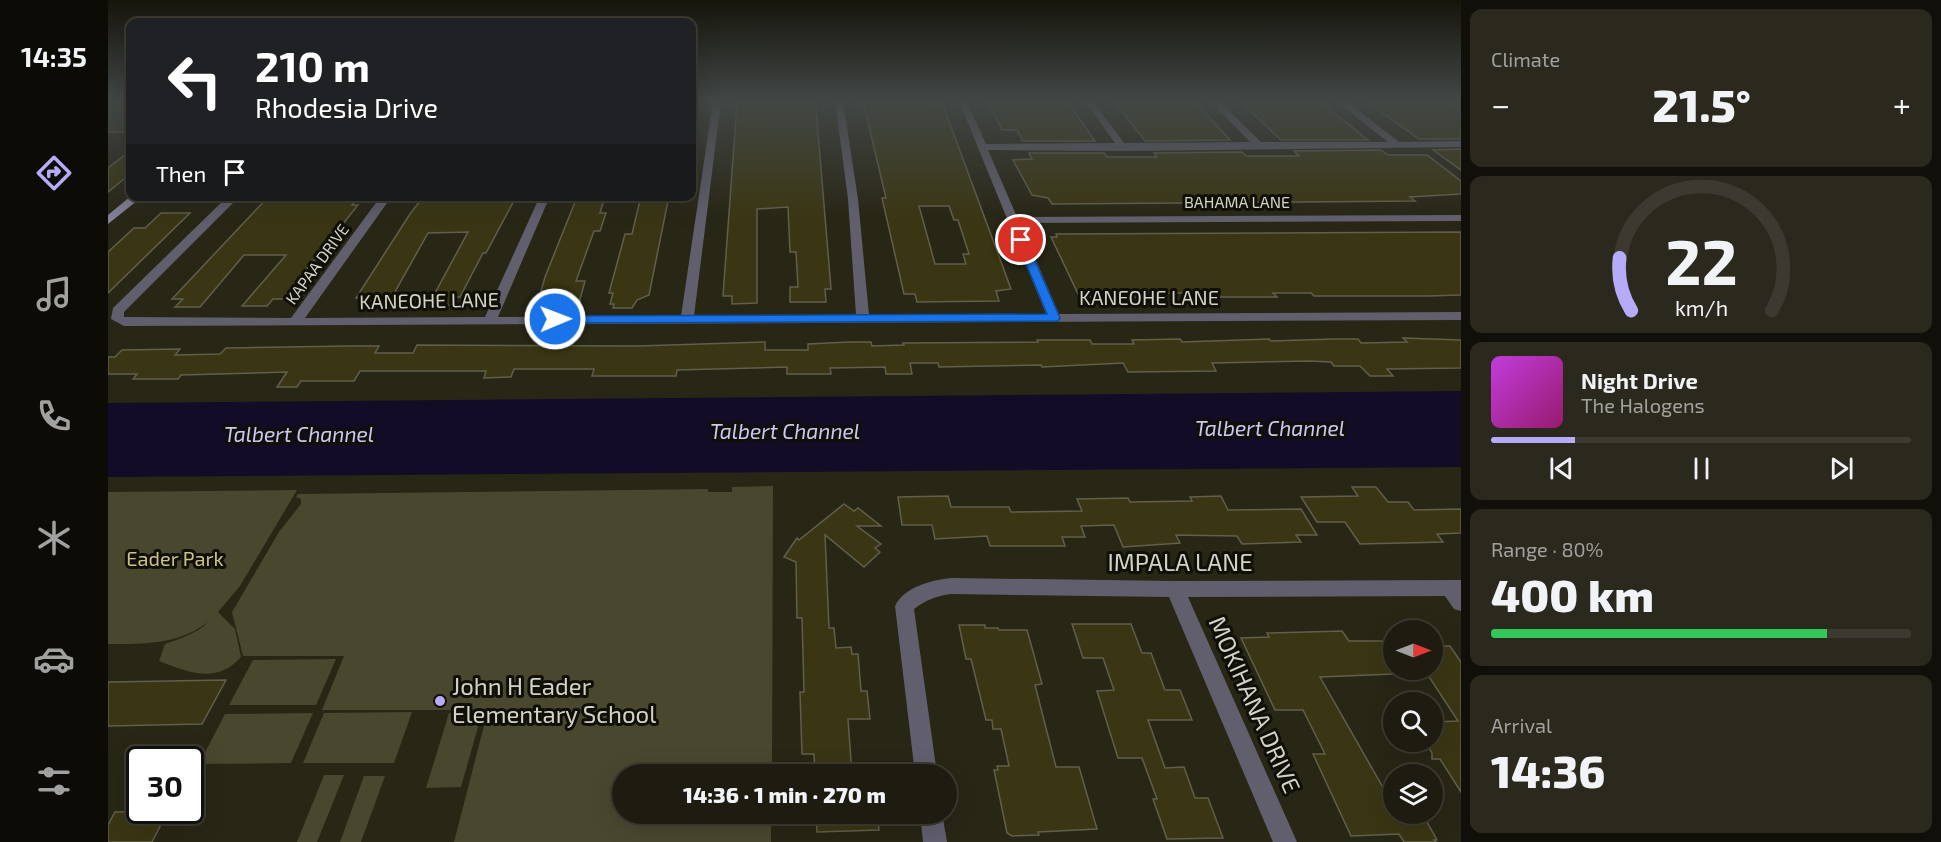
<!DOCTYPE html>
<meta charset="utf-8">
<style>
:root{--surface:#1e1c10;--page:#2b291e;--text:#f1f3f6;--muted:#a1a19f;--line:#3c3a30;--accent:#b6abf8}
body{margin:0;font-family:"Exo 2",sans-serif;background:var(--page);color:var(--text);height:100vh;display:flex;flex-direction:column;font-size:22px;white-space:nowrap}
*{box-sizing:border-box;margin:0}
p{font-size:20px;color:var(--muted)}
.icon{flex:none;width:33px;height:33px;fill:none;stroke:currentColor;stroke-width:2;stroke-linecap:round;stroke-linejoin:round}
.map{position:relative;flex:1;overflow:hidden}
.details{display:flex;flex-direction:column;gap:9px;padding:9px;background:#100f09;width:480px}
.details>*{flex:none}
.top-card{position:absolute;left:18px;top:18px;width:570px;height:183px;border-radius:12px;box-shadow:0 6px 24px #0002,0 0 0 2px var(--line);background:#202124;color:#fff;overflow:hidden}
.needle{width:39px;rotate:90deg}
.buttons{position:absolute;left:1275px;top:620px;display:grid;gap:12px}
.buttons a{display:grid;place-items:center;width:60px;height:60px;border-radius:50%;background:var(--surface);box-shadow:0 6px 24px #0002,0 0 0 2px var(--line);font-size:30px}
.speed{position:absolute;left:18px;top:746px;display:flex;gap:12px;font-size:30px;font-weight:700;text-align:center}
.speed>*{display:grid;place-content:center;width:78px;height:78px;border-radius:50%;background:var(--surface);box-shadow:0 6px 24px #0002,0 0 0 2px var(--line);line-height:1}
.speed .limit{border:3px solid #111;border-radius:9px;background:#fff;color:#111}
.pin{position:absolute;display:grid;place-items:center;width:51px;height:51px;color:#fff;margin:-26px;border:3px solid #fff;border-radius:50%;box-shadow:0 2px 6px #0007}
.me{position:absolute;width:66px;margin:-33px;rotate:89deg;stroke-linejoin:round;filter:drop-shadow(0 0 4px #0008)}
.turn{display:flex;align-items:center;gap:21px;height:126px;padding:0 30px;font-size:27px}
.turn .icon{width:78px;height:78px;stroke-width:2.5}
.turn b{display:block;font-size:42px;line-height:51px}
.then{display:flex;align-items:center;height:57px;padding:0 30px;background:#0003;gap:12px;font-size:22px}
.big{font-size:45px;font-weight:800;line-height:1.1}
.details .tile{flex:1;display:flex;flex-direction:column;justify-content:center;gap:9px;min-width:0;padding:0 21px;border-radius:12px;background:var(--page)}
.details .dial{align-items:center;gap:0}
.dial svg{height:156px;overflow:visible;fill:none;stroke:var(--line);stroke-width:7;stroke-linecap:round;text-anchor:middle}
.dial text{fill:var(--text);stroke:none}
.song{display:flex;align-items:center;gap:18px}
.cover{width:72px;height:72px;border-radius:9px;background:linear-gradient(135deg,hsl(290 70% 55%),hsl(320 70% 35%))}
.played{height:6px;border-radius:3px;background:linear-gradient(90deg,var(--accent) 20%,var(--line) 20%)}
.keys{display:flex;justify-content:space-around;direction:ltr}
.heat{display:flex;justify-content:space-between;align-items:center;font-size:33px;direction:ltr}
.charge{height:9px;border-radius:4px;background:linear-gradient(90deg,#34c759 80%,var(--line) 0)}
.trip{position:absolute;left:504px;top:764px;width:345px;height:60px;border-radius:30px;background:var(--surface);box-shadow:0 6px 24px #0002,0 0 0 2px var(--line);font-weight:800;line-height:60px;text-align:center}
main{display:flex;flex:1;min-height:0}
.tabs{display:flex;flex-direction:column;width:108px;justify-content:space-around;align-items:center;background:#0c0b06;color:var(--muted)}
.tabs .icon{width:42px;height:42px}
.tabs .selected{color:var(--accent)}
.tabs b{font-size:27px;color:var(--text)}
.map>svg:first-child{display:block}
</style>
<main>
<nav class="tabs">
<b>14:35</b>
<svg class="icon selected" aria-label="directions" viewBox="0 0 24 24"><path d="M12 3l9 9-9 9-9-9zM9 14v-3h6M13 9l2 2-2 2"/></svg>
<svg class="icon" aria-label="music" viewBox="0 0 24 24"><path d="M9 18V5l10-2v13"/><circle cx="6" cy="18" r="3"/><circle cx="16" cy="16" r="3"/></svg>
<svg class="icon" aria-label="phone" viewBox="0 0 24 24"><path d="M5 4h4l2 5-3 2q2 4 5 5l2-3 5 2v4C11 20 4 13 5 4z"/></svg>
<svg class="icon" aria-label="climate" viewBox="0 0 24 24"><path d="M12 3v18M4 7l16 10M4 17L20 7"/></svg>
<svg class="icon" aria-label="car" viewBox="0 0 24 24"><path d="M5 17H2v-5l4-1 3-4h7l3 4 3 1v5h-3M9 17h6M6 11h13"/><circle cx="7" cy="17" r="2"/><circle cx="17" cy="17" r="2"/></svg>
<svg class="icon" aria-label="filters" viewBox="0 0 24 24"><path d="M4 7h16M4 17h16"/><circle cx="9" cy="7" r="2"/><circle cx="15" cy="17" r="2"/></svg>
</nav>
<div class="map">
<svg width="1353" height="842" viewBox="0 0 1353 842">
<rect width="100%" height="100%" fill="#282615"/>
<g fill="#49472e">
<polygon points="665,486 664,774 514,774 514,813 663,813 663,842 346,842 380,710 214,710 236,656 135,656 124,612 171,532 193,504 193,499 188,497 190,494 600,489 600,492 624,492 624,487"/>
<path d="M189,490L132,586L110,612L127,629L133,657C109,684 82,673 51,661L57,644C71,639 90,633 100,622C70,645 36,644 0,644V492Z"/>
<polygon points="228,659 208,705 121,705 145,660"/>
<polygon points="304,712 286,763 195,763 216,713"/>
<polygon points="205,713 183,763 91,764 117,714"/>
<polygon points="341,713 374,713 353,787 318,788"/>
<polygon points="216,775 236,775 209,842 189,842"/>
<polygon points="256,776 277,776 253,842 232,842"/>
</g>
<polygon fill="#120c26" points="1353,391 1353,467 0,477 0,403"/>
<g fill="#3a3613" stroke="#615f4c" stroke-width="1.5" fill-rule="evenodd">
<polygon points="635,101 702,102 703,106 708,108 723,289 717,289 718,302 682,302 682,287 690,287 688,252 682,252 680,207 649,209 649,303 624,304 624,296 615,296 629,103"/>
<path d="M755,101H822L824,104L835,105L903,289L888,291L891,301L809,302L807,294H796L774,198H778ZM811,206H841L846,220H850L861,254H855L858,264H827Z"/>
<polygon points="880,101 960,102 987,141 915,141 909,130 894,130"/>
<polygon points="1006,101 1086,101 1122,140 1037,141"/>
<polygon points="1132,101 1211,101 1260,140 1173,140"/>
<polygon points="1258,101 1336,101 1353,111 1353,139 1311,139"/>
<rect x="0" y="102" width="22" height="30"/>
<polygon points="1353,149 1353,170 1325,150"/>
<polygon points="1273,150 1280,155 1319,155 1353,181 1353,194 1302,197 1307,201 944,204 940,198 924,195 905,160 924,159 921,153 996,153 999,157 1049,157 1046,153 1134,152 1138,156 1191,156 1186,151"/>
<polygon points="22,151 22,174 0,192 0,168"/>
<polygon points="161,196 250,198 244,205 250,205 175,299 165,299 159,306 134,306 178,255 136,255 92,307 67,307 75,299 64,299"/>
<polygon points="323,196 344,196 341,201 379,201 381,197 408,197 378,253 375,253 352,297 347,297 343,305 320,306 360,232 320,233 279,306 254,306 259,298 248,298 302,214 312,201 320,201"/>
<polygon points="497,196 492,213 498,213 492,231 486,231 468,281 477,281 471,303 436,303 441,291 433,291 437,277 469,197"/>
<polygon points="533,196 561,196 541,295 529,300 524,308 505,308 506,304 502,304 505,293 501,293 517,234 524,234"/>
<polygon points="53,213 82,213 0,293 0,252 26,228 37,228"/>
<polygon points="1353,232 1353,295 1321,296 1206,296 1203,293 1165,293 1169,297 1077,297 1074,293 1032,293 1035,297 1012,298 971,296 943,237 949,237 948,234"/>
<polygon points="1295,338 1353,340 1353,368 1279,369 1285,376 1262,376 1252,366 1226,366 1223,362 1202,361 1104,363 1108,371 1020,372 1015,363 934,367 933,365 831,367 830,363 802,363 804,374 778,374 777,367 722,368 723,374 679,374 679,367 569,370 568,376 484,376 486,369 406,369 403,377 376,378 378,371 252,371 246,381 193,381 189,387 169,387 179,372 73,375 70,379 25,379 29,374 0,374 0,357 7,357 14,350 72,349 67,355 112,354 118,348 240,346 271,346 267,353 305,353 309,345 530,346 657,342 657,350 700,350 700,344 741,342 763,342 764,346 796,345 795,343 930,342 929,340 982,340 984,344 1026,344 1024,340 1072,339 1074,342 1161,339 1163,341 1226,339 1250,339 1253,343 1299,342"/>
<polygon points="1244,487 1268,487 1280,502 1300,502 1306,510 1353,509 1353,533 1329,534 1335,542 1252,544 1237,522 1209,522 1193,497 1250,496"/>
<polygon points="840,496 843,507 901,507 903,512 974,511 969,499 1020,498 1022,502 1084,501 1082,497 1113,496 1120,510 1193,509 1209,535 1188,535 1193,542 1134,544 1129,536 1068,535 1072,543 1015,547 1006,525 973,526 977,537 954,537 957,546 882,546 879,536 827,539 824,525 794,525 790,497"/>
<polygon points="736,504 746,511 750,508 773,526 749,526 773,544 767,548 772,552 756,567 717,535 721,628 726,628 728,648 743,647 744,654 750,654 753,691 759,691 762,719 740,719 744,774 707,774 706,754 694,754 692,692 696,692 694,618 689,618 688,562 676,557 689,538 691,540"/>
<polygon points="964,624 1023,624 1034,653 1043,653 1057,690 1072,690 1084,720 1040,720 1057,768 1076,767 1087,798 1100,798 1115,838 1059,839 1045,799 1049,799 1034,758 1010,758 989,691 1006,690 995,658 975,658"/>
<polygon points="851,625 877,625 877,628 890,628 891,630 919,630 934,684 927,685 948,767 971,767 989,829 930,832 931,835 904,836 899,833 886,770 890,770 889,766 901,766 893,729 885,729 884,720 878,720 863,659 858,659"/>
<polygon points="1234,631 1241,641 1286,641 1286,674 1212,677 1281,798 1286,798 1286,813 1314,813 1329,840 1326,840 1328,842 1296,842 1291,834 1243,836 1205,754 1217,754 1195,710 1167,710 1133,638 1161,637 1159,633"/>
<polygon points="1324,646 1342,646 1353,662 1353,792 1332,759 1324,759 1324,753 1317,741 1324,741 1324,722 1350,721 1316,669 1324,669"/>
<polygon points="118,680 94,724 0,726 0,682"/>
<polygon points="60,811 44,842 0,842 0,825 7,812"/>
<polygon points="708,813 769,813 771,830 709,832"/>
</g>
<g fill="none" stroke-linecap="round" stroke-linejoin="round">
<g fill="#615f6e" fill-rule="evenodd">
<polygon points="605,101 613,101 586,316 748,315 740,199 727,101 735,101 750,199 761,315 938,314 851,101 859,101 878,144 1007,143 977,101 985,101 1016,143 1142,142 1102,101 1111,101 1153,142 1280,142 1228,101 1238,101 1291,142 1353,141 1353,147 1015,151 880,150 909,217 1353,215 1353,221 912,223 951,314 1353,312 1353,320 16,326 3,319 5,308 120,196 132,196 16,312 16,317 183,318 273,196 284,196 197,318 377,317 432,196 442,196 390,317 573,316"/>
<path d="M843,578L1067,581L1353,580V611L1346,609L1337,596L1080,597L1189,842H1165L1061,597L843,594C828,596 818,600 806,609L829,774H807L787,606C796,587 824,580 843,578Z"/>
<polygon points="812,813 834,813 839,842 815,842"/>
</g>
<polygon fill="#828097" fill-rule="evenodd" points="23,196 35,196 0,224 0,215"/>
</g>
<linearGradient id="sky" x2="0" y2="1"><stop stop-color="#16150c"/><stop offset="0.46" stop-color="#424746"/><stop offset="1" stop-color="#424746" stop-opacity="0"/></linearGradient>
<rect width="1353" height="219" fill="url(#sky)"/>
<polygon fill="#1a73e8" stroke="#114b97" stroke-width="1.5" points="909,237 918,240 952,318 950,321 447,323 441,319 447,316 939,314 908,240"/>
<circle fill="#b6abf8" stroke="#100f08" stroke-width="2" cx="332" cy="701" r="6"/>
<g text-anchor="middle" stroke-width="6" stroke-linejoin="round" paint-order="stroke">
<g font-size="16" fill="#d3d2c7" stroke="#100f08">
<text x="1129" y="208">BAHAMA LANE</text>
<text transform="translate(209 264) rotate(-54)" y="6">KAPAA DRIVE</text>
</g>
<g font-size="20" fill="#d3d2c7" stroke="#100f08">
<text x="1041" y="305">KANEOHE LANE</text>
<text transform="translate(321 301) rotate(-1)" y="7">KANEOHE LANE</text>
</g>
<g font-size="20" fill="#cac485" stroke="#100f08">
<text x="67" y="566">Eader Park</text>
</g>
<g font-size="21" font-style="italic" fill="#cdc7f7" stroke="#100f08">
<text x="1162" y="436">Talbert Channel</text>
<text x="677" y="439">Talbert Channel</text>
<text x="191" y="442">Talbert Channel</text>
</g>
<g font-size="24" fill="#d3d2c7" stroke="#100f08">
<text x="1072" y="571">IMPALA LANE</text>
<text transform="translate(1146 705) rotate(66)" y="8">MOKIHANA DRIVE</text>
</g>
<g font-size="24" fill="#d3d2c7" stroke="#100f08" text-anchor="start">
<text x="344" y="695">John H Eader<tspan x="344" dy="28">Elementary School</tspan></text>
</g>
</g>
</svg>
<div class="buttons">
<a><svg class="needle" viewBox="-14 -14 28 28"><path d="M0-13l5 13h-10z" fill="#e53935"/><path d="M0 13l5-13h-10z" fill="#a1a19f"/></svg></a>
<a><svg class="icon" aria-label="search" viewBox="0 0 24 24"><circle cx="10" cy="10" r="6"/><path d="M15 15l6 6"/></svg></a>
<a><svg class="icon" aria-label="layers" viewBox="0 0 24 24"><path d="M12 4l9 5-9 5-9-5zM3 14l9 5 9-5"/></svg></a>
</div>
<div class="speed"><div class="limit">30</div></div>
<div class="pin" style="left:913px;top:240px;background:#d93025"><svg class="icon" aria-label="arrive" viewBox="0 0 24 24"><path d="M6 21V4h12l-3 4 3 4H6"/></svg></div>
<svg class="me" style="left:447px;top:319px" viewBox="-20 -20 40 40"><circle r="17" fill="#1a73e8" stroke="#fff" stroke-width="3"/><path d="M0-11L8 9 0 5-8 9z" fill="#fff"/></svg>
<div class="trip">14:36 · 1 min · 270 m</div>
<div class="top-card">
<div class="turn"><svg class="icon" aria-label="left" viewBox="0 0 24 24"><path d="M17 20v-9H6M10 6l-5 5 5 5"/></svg><div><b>210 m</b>Rhodesia Drive</div></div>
<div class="then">Then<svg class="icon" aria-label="arrive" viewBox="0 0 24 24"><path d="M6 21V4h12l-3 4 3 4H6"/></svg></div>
</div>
</div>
<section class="details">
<div class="tile"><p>Climate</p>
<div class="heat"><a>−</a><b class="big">21.5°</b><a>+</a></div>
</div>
<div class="tile dial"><svg viewBox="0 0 100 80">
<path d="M14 69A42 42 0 1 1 86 69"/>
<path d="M14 69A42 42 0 0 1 8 42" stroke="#b6abf8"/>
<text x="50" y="56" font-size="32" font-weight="700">22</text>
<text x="50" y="72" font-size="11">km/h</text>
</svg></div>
<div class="tile">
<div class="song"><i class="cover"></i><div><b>Night Drive</b><p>The Halogens</p></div></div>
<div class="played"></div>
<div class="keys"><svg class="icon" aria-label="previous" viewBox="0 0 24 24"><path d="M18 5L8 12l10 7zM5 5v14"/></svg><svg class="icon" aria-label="pause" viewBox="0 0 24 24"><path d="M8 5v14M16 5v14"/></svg><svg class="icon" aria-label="next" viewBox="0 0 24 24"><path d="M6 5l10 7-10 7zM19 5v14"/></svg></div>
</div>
<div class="tile"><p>Range · 80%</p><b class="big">400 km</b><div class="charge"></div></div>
<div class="tile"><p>Arrival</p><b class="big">14:36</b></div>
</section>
</main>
